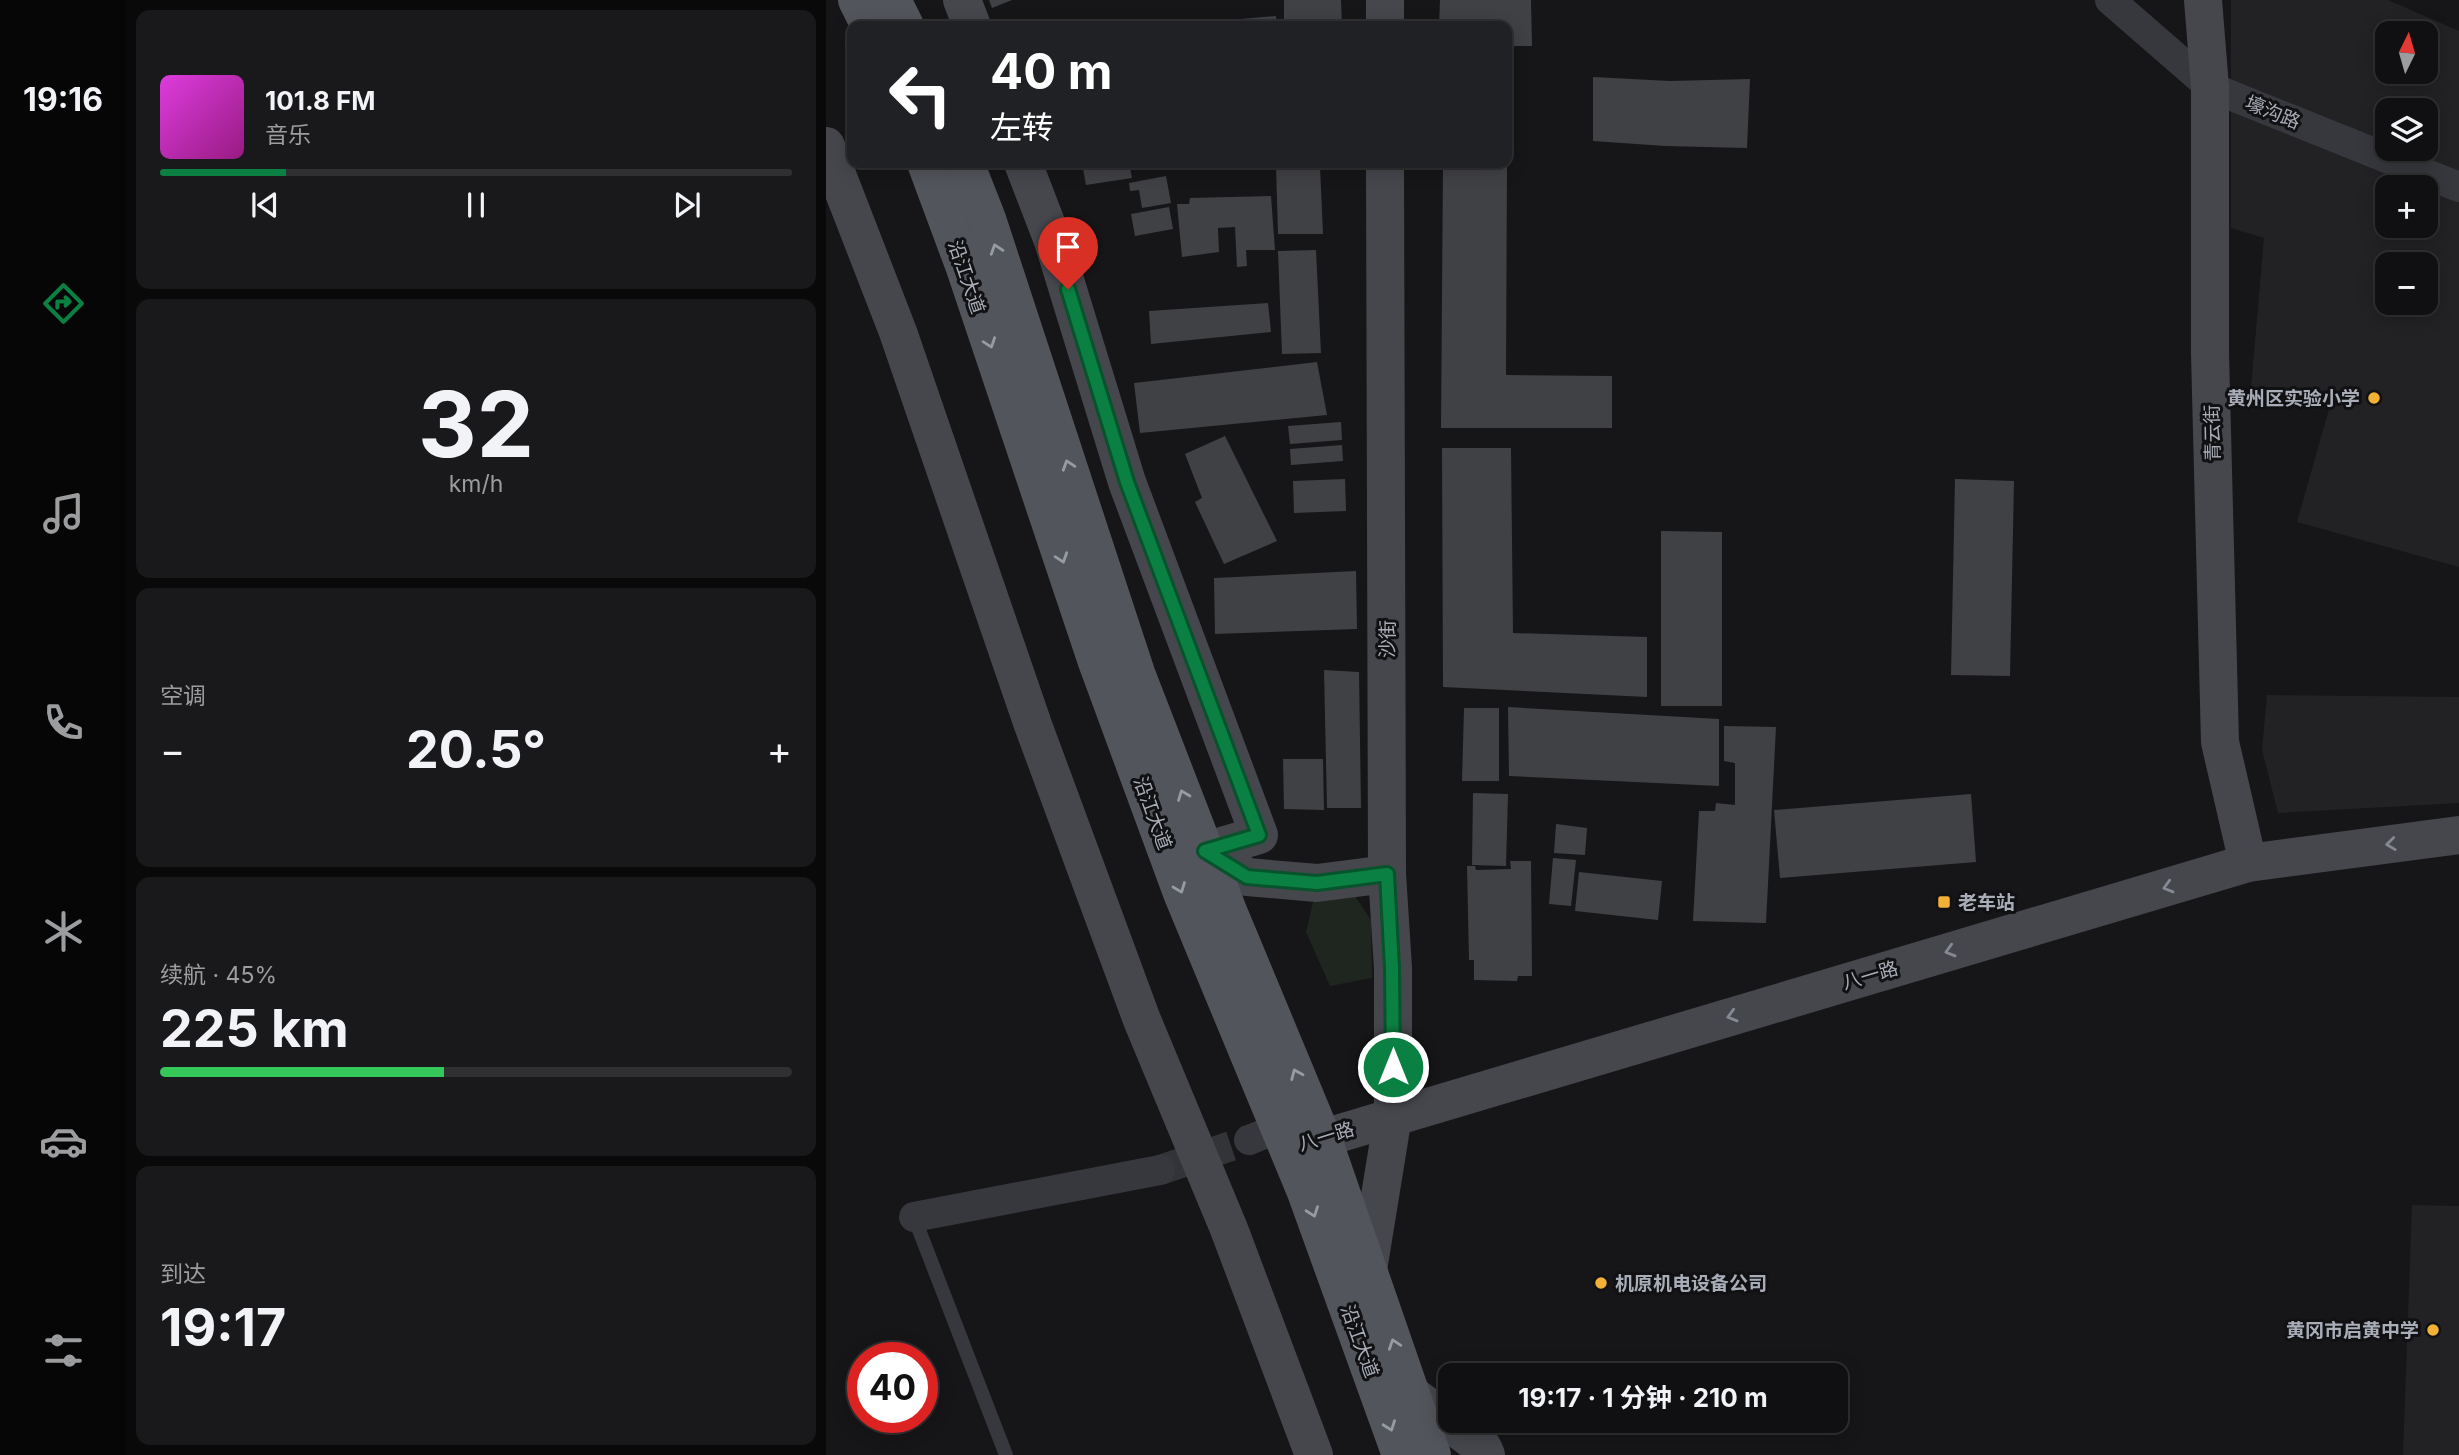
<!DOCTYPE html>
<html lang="zh">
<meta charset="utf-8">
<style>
:root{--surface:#101012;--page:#19191b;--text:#f1f3f6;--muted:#9c9d9f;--line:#303032;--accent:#0b8043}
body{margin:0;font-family:Inter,"Noto Sans SC",sans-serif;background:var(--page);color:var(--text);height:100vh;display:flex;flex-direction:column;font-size:26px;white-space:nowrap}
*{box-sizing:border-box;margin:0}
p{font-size:23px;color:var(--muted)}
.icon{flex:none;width:38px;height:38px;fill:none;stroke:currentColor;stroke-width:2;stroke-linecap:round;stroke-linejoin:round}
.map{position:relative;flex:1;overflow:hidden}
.drawer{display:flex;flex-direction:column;gap:10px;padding:10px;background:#09090a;width:700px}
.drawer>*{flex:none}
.guide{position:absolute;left:21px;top:21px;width:665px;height:147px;border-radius:14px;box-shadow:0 4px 18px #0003,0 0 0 2px var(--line);background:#202124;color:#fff;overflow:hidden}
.needle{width:46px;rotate:5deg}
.fabs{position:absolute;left:1549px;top:21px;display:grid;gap:14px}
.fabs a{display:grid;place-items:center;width:63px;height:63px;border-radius:14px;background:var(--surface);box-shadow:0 4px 18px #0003,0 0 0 2px var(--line);font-size:35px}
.speed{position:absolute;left:21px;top:1342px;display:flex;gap:14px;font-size:35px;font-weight:700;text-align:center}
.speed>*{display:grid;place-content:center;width:91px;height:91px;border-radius:50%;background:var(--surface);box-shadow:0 4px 18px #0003,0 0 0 2px var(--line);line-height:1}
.speed .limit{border:10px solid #d22;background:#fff;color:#111}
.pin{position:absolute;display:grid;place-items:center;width:60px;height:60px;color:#fff;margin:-72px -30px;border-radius:50% 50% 50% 0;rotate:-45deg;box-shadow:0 0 7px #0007}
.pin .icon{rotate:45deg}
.me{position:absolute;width:77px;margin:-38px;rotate:0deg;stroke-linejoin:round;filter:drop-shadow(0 0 5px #0008)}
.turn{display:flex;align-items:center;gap:24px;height:147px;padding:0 28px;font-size:32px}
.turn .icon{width:91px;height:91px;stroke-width:2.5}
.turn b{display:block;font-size:49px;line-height:60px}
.big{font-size:52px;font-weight:700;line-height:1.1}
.drawer .tile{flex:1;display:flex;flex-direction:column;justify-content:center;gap:10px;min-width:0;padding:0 24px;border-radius:14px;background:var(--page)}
.drawer .dial{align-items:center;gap:0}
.dial b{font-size:91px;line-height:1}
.song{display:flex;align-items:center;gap:21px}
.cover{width:84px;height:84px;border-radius:10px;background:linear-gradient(135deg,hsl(300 70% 55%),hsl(310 70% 35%))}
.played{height:7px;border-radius:4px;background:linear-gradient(90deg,var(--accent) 20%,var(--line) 20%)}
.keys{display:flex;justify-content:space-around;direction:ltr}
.heat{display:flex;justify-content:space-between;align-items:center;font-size:38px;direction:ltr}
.charge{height:10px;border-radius:5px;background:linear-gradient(90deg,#34c759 45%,var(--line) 0)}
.trip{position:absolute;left:612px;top:1363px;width:410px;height:70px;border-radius:14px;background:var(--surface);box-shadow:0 4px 18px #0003,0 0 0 2px var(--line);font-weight:700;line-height:70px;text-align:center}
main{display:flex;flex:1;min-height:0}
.tabs{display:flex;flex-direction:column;width:126px;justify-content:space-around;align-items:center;background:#060607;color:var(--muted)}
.tabs .icon{width:49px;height:49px}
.tabs .active{color:var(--accent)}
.tabs b{font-size:32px;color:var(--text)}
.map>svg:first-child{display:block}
</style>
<main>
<nav class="tabs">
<b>19:16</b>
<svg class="icon active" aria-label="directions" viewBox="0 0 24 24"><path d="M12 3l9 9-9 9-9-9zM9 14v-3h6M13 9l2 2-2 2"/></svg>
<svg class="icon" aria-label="music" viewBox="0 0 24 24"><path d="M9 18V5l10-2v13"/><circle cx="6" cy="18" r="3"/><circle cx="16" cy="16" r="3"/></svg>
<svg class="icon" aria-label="phone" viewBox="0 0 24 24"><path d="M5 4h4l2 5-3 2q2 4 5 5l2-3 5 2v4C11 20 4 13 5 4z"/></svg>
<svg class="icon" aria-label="climate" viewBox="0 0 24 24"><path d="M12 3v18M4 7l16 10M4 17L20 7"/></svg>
<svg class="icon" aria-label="car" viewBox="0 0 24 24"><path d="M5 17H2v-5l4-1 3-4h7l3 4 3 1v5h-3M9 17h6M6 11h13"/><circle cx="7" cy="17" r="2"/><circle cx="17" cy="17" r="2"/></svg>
<svg class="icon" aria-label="filters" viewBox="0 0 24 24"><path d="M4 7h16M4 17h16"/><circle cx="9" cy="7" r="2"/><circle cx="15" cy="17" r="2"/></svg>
</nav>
<section class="drawer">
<div class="tile">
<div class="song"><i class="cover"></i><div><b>101.8 FM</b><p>音乐</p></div></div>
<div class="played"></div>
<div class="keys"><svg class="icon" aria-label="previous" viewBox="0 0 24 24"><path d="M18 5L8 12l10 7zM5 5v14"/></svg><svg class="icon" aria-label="pause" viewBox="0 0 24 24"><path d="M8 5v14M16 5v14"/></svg><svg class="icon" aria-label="next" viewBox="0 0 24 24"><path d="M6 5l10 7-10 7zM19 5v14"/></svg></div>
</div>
<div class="tile dial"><b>32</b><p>km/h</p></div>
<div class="tile"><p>空调</p>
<div class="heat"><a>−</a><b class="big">20.5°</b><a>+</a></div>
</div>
<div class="tile"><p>续航 · 45%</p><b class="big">225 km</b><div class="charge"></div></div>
<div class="tile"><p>到达</p><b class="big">19:17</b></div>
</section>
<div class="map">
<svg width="1633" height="1455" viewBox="0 0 1633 1455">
<rect width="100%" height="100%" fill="#161618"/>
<g fill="#222225" fill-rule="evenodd">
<path d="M1405,0H1562L1633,31V567L1471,522L1503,409L1425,388L1438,238L1405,228ZM1561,33H1600V72H1561ZM1561,110H1600V149H1561ZM1561,187H1600V226H1561ZM1561,264H1600V303H1561Z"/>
<polygon points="1441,695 1633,697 1633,803 1452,813 1436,750"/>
<polygon points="1586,1205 1633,1206 1633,1455 1577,1455"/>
</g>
<polygon fill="#1e261f" points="525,890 545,920 546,978 504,986 480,932 487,902"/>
<g fill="#404145">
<polygon points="163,0 186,0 166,8"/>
<polygon points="458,0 515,0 516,26 458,26"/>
<polygon points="614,0 705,0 706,46 681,46 681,26 613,26"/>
<polygon points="450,16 451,26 357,26 357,24"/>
<polygon points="767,77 844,81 924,79 921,148 839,146 767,141"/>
<polygon points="256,163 303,163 306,178 260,185"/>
<polygon points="617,163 681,163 680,375 786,376 786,428 615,428"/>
<polygon points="450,166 494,166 497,234 452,234"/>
<polygon points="340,176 345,203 316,208 313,190 304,191 303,183"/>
<polygon points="445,196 449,250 420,250 421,266 411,267 409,227 392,228 393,252 356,257 351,204 363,204 364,198"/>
<polygon points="343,207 347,229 309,236 305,214"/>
<polygon points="490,250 495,353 456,354 452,251"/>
<polygon points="442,303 445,332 325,344 323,311"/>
<polygon points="491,362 501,415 314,433 308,383"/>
<polygon points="515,422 516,440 464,444 462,426"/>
<polygon points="399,436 451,541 398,564 369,502 376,498 359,454"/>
<polygon points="516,445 517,461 465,465 464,449"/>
<polygon points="616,448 685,448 687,633 821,637 821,697 617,687"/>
<polygon points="519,479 520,511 468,513 467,481"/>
<polygon points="1129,479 1188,481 1184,676 1125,675"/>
<polygon points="835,531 896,532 896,706 835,706"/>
<polygon points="530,571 531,629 389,634 388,578"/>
<polygon points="498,670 533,672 535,808 501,808"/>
<polygon points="682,707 893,719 893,786 683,776"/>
<polygon points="638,708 673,708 673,781 636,781"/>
<polygon points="898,726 950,727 940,923 867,921 873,811 889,811 890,803 909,805 909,763 898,761"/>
<polygon points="457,759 497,759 498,810 458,809"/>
<polygon points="647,793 682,794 680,866 646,865"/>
<polygon points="1145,794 1150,862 954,878 948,810"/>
<polygon points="730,824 761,828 759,855 728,853"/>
<polygon points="727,858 750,860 745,906 723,904"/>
<polygon points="684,861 705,861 706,976 692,976 691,981 648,980 648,960 643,960 641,866 649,866 650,870 685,869"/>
<polygon points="753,872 836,881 832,920 749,911"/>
</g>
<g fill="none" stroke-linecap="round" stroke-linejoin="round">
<polyline stroke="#333438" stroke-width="30" stroke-dasharray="30 15" stroke-linecap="butt" points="334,1170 423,1140"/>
<polyline stroke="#37383d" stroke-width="14" points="88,1217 180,1455"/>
<g stroke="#37383d" stroke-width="30">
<polyline points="1284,0 1384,87 1633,187"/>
<polyline points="423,1140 453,1128"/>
<polyline points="88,1217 334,1170"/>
</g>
<g stroke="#45474d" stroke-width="38">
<polyline points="136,0 146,26"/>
<polyline points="559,0 559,26"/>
<polyline points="1377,0 1384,87 1384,354 1394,742 1422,863"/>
<polyline points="0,146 72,332 207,725 316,1020 403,1229 488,1455"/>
<polyline points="197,163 227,241 301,482 433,835 379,851"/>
<polyline points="379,851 421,877 491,883 561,874"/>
<polyline points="464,1148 1422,863 1633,835"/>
<polyline points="542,1270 567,1116 567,968 561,874 559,163"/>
<polyline points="585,1394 657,1448 660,1455"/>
</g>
<g stroke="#53555c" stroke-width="38">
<polyline points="31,0 44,26"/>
<polyline points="66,0 79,26"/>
<polyline points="100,163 139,268 271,662 356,893 480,1192 575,1455"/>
<polyline points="139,163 161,219 310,673 402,911 496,1137 606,1455"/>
</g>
</g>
<defs><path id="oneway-chevron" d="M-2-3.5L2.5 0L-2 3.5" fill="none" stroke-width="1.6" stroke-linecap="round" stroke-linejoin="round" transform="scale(1.75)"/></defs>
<g stroke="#979ba6">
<use href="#oneway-chevron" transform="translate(170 249) rotate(-108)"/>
<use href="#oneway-chevron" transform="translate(164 343) rotate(71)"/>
<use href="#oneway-chevron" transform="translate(242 465) rotate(-108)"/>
<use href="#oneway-chevron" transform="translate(236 558) rotate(71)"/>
<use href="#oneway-chevron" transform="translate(357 795) rotate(-111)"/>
<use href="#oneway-chevron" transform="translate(354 888) rotate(69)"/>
<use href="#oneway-chevron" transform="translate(470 1074) rotate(-113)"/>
<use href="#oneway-chevron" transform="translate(487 1212) rotate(70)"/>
<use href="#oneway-chevron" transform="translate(568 1344) rotate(-109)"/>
<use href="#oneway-chevron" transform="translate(564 1426) rotate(70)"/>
</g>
<g stroke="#858993">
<use href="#oneway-chevron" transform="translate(1565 844) rotate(173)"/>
<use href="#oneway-chevron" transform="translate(1342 887) rotate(164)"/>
<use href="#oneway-chevron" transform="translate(1124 951) rotate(164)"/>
<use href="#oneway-chevron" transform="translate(906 1016) rotate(164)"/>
</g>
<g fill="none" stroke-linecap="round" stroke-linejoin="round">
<g stroke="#07532c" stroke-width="18">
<polyline id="route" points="242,289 301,482 433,835 379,851 421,877 491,883 561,874 566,968 567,1067"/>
</g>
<use href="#route" stroke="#0b8043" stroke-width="12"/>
</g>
<g fill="#f2b134" stroke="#111113" stroke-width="2.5">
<circle cx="1548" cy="398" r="7"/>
<rect x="1111" y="895" width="14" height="14" rx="3.5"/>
<circle cx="775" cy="1283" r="7"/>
<circle cx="1607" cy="1330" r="7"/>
</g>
<g text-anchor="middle" stroke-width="6" stroke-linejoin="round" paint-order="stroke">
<g font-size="19" fill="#a8adb8" stroke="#111113">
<text transform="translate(1447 112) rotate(22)" y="7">壕沟路</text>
<text transform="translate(141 277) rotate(71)" y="7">沿江大道</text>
<text transform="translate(1386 433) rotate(-91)" y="7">青云街</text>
<text transform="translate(561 639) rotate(-90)" y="7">沙街</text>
<text transform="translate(327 813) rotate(70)" y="7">沿江大道</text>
<text transform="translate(1044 975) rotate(-16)" y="7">八一路</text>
<text transform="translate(500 1136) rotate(-17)" y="7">八一路</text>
<text transform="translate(534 1341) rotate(70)" y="7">沿江大道</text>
</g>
<g font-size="19" font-weight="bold" fill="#a8adb8" stroke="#111113" text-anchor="end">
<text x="1534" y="405">黄州区实验小学</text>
<text x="1132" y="909" text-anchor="start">老车站</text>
<text x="789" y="1290" text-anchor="start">机原机电设备公司</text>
<text x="1593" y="1337">黄冈市启黄中学</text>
</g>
</g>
</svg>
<div class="fabs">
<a><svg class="needle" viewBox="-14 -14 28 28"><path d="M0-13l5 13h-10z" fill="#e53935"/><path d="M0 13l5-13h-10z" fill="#9c9d9f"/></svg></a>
<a><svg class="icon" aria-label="layers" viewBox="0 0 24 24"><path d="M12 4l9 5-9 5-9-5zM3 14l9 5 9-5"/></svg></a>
<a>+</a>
<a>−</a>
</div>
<div class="speed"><div class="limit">40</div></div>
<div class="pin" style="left:242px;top:289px;background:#d93025"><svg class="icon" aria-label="arrive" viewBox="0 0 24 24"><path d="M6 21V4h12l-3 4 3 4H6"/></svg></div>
<svg class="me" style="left:567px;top:1067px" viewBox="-20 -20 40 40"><circle r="17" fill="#0b8043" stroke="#fff" stroke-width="3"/><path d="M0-11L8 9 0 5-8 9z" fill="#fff"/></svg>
<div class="trip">19:17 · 1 分钟 · 210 m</div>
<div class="guide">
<div class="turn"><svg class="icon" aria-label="left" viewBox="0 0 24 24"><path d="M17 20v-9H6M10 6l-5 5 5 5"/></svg><div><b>40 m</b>左转</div></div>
</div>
</div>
</main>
